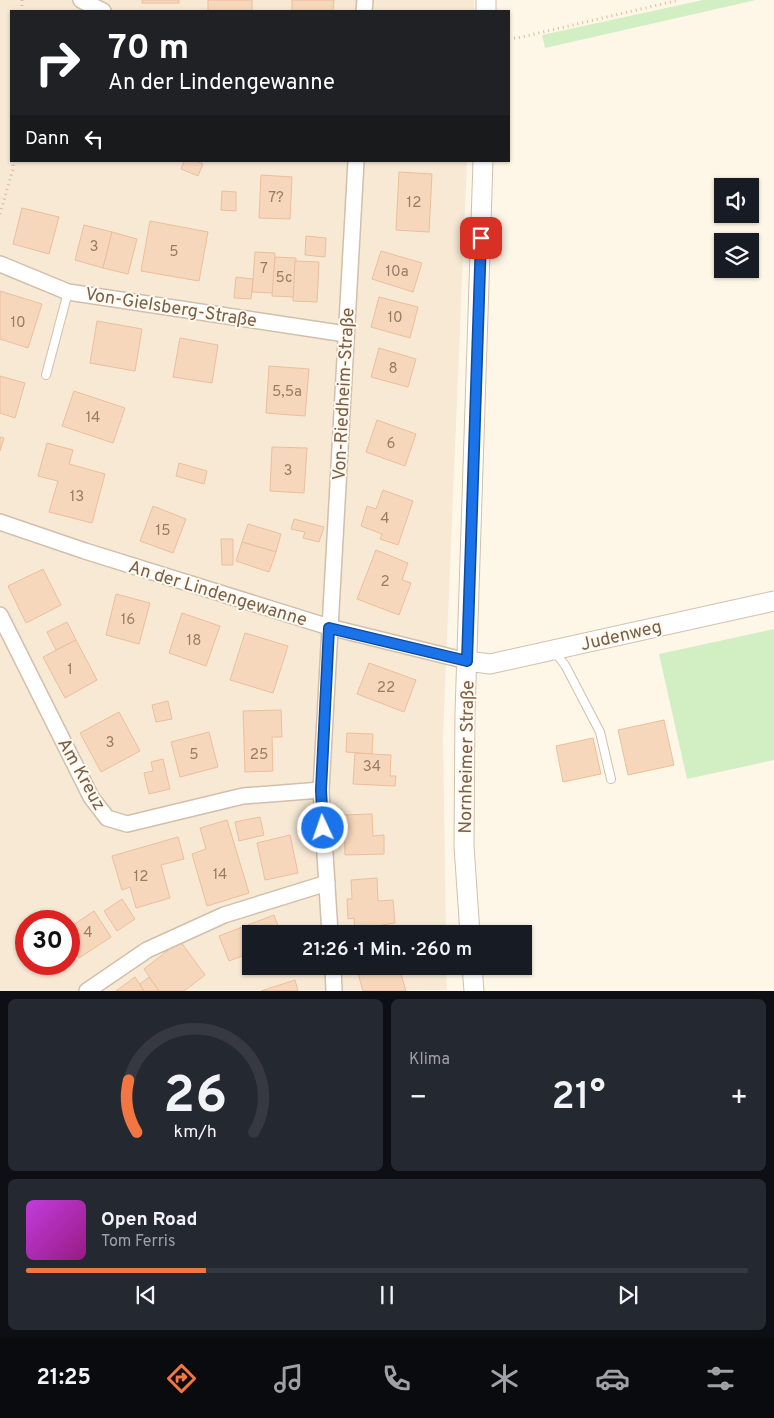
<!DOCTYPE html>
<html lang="de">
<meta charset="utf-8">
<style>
:root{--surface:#171b24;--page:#242831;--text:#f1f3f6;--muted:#9ea1a6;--line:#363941;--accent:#f37541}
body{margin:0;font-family:Overpass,sans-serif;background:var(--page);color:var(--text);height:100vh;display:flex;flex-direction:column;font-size:19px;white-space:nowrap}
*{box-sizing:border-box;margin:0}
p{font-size:16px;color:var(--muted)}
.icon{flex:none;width:28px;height:28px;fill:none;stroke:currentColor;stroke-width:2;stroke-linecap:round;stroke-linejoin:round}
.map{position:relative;height:991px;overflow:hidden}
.details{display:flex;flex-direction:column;gap:8px;padding:8px;background:#0d0f14;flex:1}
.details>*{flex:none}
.banner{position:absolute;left:10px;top:10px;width:500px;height:152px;border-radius:0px;box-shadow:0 1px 4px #0004;background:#202124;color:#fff;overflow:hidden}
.buttons{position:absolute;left:714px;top:178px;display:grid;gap:10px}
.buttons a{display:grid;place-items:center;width:45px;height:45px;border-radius:0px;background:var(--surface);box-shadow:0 1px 4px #0004;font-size:25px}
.speed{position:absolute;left:15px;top:910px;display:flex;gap:10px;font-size:25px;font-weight:700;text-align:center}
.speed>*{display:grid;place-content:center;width:65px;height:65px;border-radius:50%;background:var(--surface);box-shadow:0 1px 4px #0004;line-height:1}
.speed .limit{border:8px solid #d22;background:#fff;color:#111}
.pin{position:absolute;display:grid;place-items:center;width:42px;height:42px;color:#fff;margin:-21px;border-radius:10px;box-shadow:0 2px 8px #0006}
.me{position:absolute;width:55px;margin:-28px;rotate:357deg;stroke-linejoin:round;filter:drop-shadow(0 0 4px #0008)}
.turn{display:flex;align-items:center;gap:18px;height:105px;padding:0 15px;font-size:22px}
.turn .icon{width:65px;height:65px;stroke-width:2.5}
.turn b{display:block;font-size:35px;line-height:42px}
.then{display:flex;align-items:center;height:48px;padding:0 15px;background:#0003;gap:10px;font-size:19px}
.big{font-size:38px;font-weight:600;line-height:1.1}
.details .tile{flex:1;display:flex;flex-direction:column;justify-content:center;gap:8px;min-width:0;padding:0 18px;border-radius:8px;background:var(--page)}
.details .dial{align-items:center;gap:0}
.dial svg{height:130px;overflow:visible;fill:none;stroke:var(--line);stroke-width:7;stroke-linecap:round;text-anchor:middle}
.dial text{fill:var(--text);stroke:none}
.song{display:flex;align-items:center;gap:15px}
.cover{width:60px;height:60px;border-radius:8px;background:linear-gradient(135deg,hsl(290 70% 55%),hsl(310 70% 35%))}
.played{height:5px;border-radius:2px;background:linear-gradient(90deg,var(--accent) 25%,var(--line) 25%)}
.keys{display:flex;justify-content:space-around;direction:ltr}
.heat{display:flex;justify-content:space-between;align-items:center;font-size:28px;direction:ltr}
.details .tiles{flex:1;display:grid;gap:8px;grid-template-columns:1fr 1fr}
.tile:last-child{grid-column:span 2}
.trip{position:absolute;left:242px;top:925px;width:290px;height:50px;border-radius:0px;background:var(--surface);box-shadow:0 1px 4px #0004;font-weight:600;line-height:50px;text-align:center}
.dock{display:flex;height:80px;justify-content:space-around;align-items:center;background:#090b0e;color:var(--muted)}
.dock .icon{width:35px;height:35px}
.dock .active{color:var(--accent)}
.dock b{font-size:22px;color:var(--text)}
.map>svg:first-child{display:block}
</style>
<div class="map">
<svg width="774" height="991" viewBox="0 0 774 991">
<rect width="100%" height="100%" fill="#fef7e7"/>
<path fill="#f7e9d4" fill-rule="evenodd" d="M0,0H474V11H11V161H467L443,736L446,934H251V966H446L447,990L0,991ZM26,921H69V964H26Z"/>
<g fill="#d2eec3">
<polygon points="703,0 756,0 545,48 542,35"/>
<polygon points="774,629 774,760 687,779 659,654"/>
</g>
<g fill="#f7d7bc" stroke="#ebbf9a">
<rect x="142" y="0" width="37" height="3"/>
<rect x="208" y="0" width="44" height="11"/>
<polygon points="292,0 334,0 333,11 292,11"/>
<polygon points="184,161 196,161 203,164 198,176 181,169"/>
<polygon points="399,172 432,174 429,232 396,230"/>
<polygon points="261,175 292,177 290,219 259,218"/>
<polygon points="222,191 236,192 236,211 221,210"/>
<polygon points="22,208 59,217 49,254 13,244"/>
<polygon points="150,221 208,232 199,281 141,271"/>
<polygon points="84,225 112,232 103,268 75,260"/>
<polygon points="112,232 137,239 128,274 103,268"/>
<polygon points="306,236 326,238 325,257 305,255"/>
<polygon points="381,251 422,263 413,292 372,279"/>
<polygon points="255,252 275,253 273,293 252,292"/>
<polygon points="275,257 296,258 294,297 272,296"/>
<polygon points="295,261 319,262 317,302 293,301"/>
<polygon points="236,277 253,279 251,299 234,298"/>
<polygon points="0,291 42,304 28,348 0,339"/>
<polygon points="379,297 418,307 410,338 371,327"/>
<polygon points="97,321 142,329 135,371 90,363"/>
<polygon points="180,338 218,345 212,383 173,377"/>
<polygon points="379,348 416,359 408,387 371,377"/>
<polygon points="269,366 309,369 305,416 266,413"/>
<polygon points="0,376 25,383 15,418 0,413"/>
<polygon points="74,391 125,408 113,443 62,426"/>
<polygon points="377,420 416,434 405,466 366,452"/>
<polygon points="0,437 4,438 0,451"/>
<polygon points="47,443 73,450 69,464 105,474 92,523 49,512 58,481 38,476"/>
<polygon points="272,447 307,448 304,493 270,491"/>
<polygon points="179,463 207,471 204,484 176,476"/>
<polygon points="383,490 413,501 398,545 380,539 382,534 361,526 367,506 376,509"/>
<polygon points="153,506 186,519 173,553 140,541"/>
<polygon points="294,519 324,527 319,542 303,538 305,532 291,529"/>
<polygon points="248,524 281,534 276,552 242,542"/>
<polygon points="221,539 233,539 233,565 222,565"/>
<polygon points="242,542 276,552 269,572 236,561"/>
<polygon points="376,550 408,563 402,580 411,583 399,615 357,599"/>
<polygon points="43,569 61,605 26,623 8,586"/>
<polygon points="116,594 150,603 139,644 106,635"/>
<polygon points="182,613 220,626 206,666 169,653"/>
<polygon points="67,622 76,640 56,650 47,632"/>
<polygon points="245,633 288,646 273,693 230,680"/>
<polygon points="76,640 97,680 65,698 43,657"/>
<polygon points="369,663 416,680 404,712 357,694"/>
<polygon points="168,701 172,719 156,722 152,705"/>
<polygon points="281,710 282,737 272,737 273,771 245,772 243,711"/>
<polygon points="119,712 140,751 101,772 80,733"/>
<polygon points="664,720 674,765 628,775 618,730"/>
<polygon points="209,732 218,767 180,777 171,742"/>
<polygon points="347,733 373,734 372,754 346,752"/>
<polygon points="593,738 601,774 563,782 556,746"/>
<polygon points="355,753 391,755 390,776 396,776 395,786 353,784"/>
<polygon points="163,759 170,789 149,794 144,773 153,771 151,762"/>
<polygon points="372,814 373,836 384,835 384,854 345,855 344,815"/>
<polygon points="260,817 264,835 239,841 235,822"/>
<polygon points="227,820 249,893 207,906 192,854 206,849 200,828"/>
<polygon points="290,835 298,873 265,880 257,843"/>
<polygon points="178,837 184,859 161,865 170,898 136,908 130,887 122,890 112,856"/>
<polygon points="377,878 378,901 393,900 395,923 382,925 382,932 355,934 354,918 348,919 347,899 352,899 351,880"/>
<polygon points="122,899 135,919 117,931 104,911"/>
<polygon points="94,911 111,937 79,958 69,942 69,928"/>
<polygon points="274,915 281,934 251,934 251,966 274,966 252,975 245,955 229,961 219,936"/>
<polygon points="180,941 205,975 184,991 159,991 144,969"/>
<polygon points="356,966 403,966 405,973 401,974 406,991 363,991"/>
<polygon points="135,977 144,991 116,991"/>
<polygon points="149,977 159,991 144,991 140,984"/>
<polygon points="295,980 298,991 261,991"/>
</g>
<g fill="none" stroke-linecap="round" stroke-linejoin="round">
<g stroke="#d2bfab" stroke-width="10">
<g id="service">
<polyline points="46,375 68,292"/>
<polyline points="553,650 565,665 600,732 611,779"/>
</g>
</g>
<g stroke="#d2bfab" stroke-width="18">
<g id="minor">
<polyline points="81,0 103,11"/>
<polyline points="364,11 365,0"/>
<polyline points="0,264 68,292 346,334"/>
<polyline points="0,522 85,551 329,627 467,661"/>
<polyline points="0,615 91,797 107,818 127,824 243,796 321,790"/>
<polyline points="330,934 321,790 356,161"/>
<polyline points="333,966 334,991"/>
<polyline points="87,991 147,950 224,915 327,883"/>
</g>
</g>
<g stroke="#d2bfab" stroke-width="21">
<g id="tertiary">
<polyline points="486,11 486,0"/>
<polyline points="467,661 490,664 774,601"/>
<polyline points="470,934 464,846 465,713 483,161"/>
<polyline points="472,966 474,991"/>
</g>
</g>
<g stroke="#dcba9e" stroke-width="3" stroke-dasharray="1 4" stroke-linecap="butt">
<polyline points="22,11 22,0"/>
<polyline points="509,39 522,37 679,0"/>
<polyline points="0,214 13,169 13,161"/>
</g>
<use href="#service" stroke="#fff" stroke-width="8"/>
<use href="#minor" stroke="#fff" stroke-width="15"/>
<use href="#tertiary" stroke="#fff" stroke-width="19"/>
</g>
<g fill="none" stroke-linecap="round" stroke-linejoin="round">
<g stroke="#114b97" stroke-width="12">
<polyline id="route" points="323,828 321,790 329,628 467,661 481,238"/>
</g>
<use href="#route" stroke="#1a73e8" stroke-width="9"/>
</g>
<g text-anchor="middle" stroke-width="4" stroke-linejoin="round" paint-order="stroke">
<g font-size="15" fill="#9a7c65">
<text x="276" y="202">7?</text>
<text x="414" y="207">12</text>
<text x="94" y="251">3</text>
<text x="174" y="256">5</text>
<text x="264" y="273">7</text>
<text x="397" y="276">10a</text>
<text x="284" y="282">5c</text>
<text x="395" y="322">10</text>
<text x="18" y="327">10</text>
<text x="393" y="373">8</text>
<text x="287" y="396">5,5a</text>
<text x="93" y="422">14</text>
<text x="391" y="448">6</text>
<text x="288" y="475">3</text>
<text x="77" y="501">13</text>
<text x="385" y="523">4</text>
<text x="163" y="535">15</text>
<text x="385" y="586">2</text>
<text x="128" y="624">16</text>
<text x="194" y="645">18</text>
<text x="70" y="674">1</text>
<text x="386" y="692">22</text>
<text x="110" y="747">3</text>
<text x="194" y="759">5</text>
<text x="259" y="759">25</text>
<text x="372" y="771">34</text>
<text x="220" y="879">14</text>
<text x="141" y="881">12</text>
<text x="88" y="937">4</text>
</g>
<g font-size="18" fill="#7b5e48" stroke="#fffaef">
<text transform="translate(171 307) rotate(9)" y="6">Von-Gielsberg-Straße</text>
<text transform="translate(343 394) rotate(-87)" y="6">Von-Riedheim-Straße</text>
<text transform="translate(218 593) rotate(17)" y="6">An der Lindengewanne</text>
<text transform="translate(621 635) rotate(-13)" y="6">Judenweg</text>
<text transform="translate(466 757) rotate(-89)" y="6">Nornheimer Straße</text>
<text transform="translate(82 774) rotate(61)" y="6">Am Kreuz</text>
</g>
</g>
</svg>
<div class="buttons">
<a><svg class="icon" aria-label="sound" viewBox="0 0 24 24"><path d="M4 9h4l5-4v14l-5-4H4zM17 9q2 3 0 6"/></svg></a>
<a><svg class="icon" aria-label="layers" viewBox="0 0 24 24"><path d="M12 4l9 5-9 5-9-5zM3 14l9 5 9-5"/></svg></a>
</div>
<div class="speed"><div class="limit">30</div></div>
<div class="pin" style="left:481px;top:238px;background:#d93025"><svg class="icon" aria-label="arrive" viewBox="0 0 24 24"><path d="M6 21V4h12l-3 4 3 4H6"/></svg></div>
<svg class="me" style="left:323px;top:828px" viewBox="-20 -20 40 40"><circle r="17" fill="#1a73e8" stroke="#fff" stroke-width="3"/><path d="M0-11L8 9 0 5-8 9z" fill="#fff"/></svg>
<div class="trip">21:26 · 1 Min. · 260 m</div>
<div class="banner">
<div class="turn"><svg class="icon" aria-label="right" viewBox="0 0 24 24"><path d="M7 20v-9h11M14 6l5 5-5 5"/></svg><div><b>70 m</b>An der Lindengewanne</div></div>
<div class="then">Dann<svg class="icon" aria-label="left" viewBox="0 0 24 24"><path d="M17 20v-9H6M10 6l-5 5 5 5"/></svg></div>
</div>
</div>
<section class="details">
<div class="tiles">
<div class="tile dial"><svg viewBox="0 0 100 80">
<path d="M14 69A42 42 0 1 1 86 69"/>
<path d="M14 69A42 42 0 0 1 9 37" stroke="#f37541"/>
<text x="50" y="56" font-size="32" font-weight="700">26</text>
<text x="50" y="72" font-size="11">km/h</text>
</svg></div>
<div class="tile"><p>Klima</p>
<div class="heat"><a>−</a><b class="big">21°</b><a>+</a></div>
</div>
<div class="tile">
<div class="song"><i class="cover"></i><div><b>Open Road</b><p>Tom Ferris</p></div></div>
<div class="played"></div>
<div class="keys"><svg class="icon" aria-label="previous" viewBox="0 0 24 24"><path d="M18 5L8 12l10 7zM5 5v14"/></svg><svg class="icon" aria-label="pause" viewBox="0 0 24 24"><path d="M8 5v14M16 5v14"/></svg><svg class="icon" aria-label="next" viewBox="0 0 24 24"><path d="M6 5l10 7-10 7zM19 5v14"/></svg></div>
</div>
</div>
</section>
<nav class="dock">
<b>21:25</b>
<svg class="icon active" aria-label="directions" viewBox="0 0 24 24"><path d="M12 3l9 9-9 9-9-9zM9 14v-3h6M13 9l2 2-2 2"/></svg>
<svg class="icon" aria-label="music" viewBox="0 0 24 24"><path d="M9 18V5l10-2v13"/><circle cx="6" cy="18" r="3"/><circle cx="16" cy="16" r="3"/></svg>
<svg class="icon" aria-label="phone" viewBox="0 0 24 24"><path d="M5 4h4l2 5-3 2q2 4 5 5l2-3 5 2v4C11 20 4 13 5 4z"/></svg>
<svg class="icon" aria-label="climate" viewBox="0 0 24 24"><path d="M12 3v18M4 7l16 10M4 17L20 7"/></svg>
<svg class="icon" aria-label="car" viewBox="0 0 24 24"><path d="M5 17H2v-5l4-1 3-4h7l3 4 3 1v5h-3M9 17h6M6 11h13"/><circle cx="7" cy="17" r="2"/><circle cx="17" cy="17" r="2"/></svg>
<svg class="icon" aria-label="filters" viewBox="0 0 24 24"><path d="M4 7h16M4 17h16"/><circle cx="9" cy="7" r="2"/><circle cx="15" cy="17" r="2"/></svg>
</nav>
